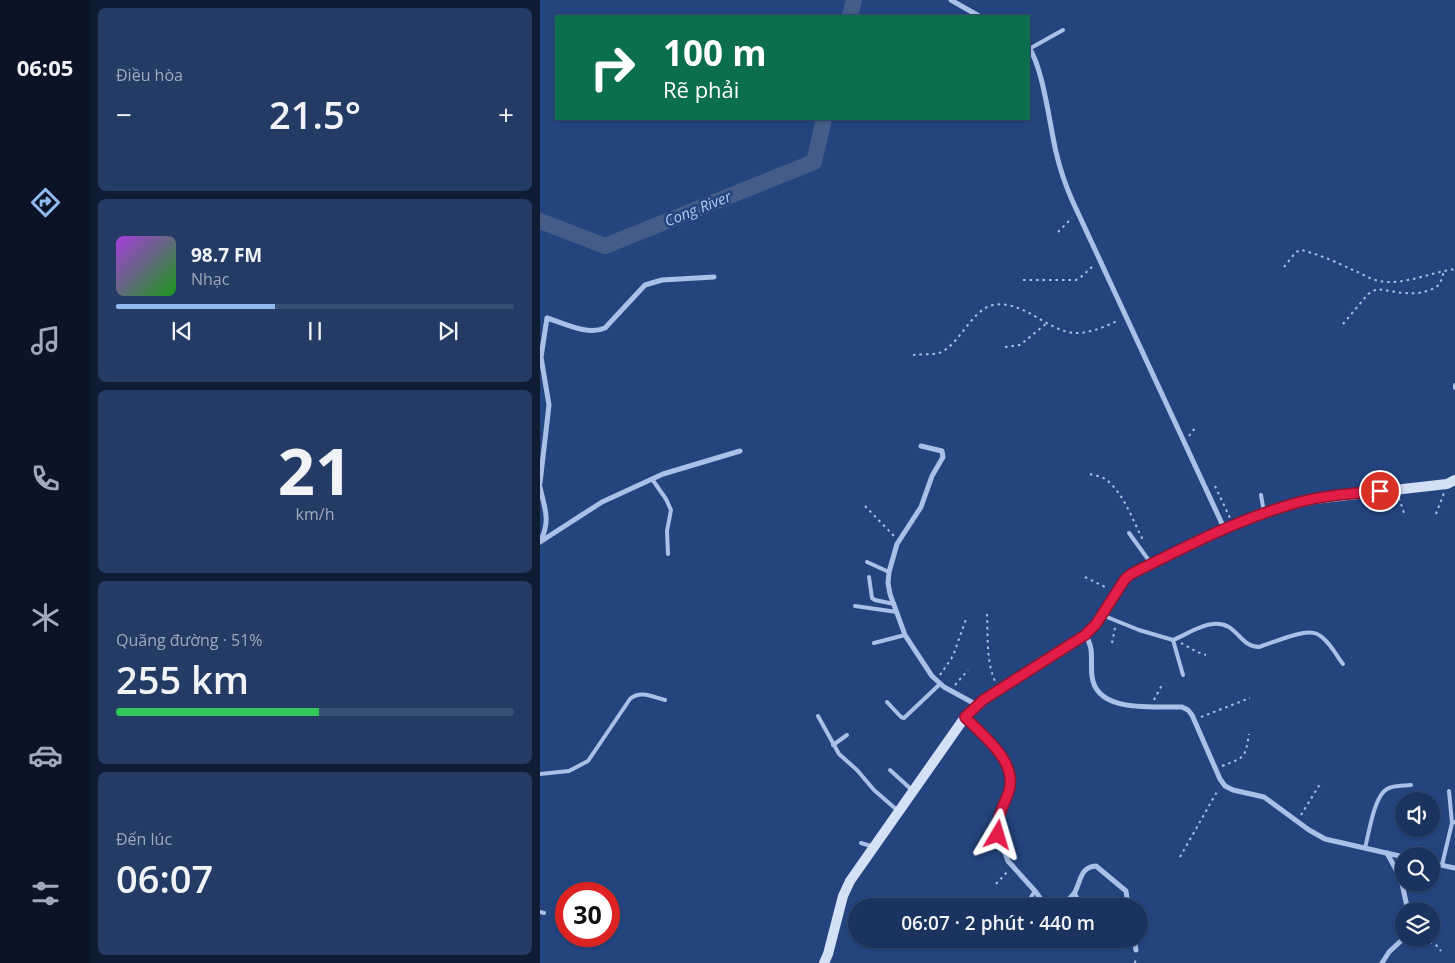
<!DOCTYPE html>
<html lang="vi">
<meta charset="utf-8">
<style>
:root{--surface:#1b335f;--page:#243b65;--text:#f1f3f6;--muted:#a0aabd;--line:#394e74;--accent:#90b9f0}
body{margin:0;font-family:"Open Sans",sans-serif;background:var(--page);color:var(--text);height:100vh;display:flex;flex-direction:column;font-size:19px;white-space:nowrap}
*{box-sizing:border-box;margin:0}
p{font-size:16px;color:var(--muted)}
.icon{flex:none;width:28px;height:28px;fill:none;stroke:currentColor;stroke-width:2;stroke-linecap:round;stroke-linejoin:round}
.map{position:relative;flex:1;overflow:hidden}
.drawer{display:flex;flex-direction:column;gap:8px;padding:8px;background:#0f1c34;width:450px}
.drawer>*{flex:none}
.guide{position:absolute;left:15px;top:15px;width:475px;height:105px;border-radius:0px;box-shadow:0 1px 4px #0004,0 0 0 1px var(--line);background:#0b6e4f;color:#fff;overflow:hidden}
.buttons{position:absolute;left:855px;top:792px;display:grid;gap:10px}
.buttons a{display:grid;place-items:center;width:45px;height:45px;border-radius:50%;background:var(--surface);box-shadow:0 1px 4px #0004,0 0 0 1px var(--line);font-size:25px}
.speed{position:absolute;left:15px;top:882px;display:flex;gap:10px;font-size:25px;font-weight:700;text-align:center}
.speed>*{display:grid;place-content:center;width:65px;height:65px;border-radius:50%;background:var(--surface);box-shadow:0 1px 4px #0004,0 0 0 1px var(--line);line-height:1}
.speed .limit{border:8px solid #d22;background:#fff;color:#111}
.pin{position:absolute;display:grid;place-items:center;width:42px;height:42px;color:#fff;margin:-21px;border:2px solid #fff;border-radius:50%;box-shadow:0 1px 5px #0007}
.me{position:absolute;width:55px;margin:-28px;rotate:7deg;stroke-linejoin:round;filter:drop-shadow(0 0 4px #0008)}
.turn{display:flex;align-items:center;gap:18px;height:105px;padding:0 25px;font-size:22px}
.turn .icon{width:65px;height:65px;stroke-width:2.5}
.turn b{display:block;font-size:35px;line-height:42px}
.big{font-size:38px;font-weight:600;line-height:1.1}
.drawer .card{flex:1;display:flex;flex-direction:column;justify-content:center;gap:8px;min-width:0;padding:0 18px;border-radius:8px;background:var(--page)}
.drawer .dial{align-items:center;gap:0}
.dial b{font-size:65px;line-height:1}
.song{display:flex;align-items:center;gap:15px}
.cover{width:60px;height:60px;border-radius:8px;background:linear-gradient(135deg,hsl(280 70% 55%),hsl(120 70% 35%))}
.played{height:5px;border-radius:2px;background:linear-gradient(90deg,var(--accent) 40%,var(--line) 40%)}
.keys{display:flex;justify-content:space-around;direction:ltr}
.heat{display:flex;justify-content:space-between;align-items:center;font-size:28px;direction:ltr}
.charge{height:8px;border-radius:4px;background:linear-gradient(90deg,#34c759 51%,var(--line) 0)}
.trip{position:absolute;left:308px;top:898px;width:300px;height:50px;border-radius:25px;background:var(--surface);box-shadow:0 1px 4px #0004,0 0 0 1px var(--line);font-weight:600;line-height:50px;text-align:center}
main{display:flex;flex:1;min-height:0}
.menu{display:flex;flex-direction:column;width:90px;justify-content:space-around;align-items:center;background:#0b1426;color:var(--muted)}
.menu .icon{width:35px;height:35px}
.menu .active{color:var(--accent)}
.menu b{font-size:22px;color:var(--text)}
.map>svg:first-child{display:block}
</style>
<main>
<nav class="menu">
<b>06:05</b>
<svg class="icon active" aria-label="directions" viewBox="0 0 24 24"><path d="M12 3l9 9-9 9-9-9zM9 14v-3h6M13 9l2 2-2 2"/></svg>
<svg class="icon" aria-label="music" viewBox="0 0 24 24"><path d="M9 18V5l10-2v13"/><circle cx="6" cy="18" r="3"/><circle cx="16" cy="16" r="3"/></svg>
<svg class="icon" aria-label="phone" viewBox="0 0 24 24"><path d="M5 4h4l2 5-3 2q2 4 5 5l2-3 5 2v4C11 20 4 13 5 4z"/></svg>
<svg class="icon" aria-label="climate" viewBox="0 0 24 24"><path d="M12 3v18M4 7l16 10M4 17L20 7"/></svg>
<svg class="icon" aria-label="car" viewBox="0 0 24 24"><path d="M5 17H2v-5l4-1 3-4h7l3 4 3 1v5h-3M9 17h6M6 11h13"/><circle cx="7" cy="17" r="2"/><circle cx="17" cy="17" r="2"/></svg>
<svg class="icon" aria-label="filters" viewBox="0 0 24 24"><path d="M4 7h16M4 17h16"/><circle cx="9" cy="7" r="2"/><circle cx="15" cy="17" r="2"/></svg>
</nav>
<section class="drawer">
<div class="card"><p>Điều hòa</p>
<div class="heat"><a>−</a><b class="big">21.5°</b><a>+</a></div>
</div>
<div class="card">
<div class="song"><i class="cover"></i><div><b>98.7 FM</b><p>Nhạc</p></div></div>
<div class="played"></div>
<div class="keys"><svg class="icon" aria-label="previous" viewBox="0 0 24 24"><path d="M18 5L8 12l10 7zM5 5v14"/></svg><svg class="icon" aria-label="pause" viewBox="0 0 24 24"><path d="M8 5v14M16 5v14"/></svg><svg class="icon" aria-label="next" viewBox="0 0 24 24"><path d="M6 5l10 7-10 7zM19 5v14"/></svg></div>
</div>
<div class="card dial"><b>21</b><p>km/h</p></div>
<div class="card"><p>Quãng đường · 51%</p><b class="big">255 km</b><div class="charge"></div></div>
<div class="card"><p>Đến lúc</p><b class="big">06:07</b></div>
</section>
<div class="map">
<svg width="915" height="963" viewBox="0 0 915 963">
<rect width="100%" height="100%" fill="#24447f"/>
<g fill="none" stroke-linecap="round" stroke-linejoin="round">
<g stroke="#455c88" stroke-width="16">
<polyline points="310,16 314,0"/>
<polyline points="0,221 65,246 274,162 284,119"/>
</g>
<g stroke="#aac0e6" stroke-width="2" stroke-dasharray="2.5 4" stroke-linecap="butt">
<polyline points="518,232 532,218"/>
<path d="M744,267L756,252L761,250C779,254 798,263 815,271C823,274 831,280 840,281C862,286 892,272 915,269"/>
<polyline points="483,280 536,280 540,278 554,265"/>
<path d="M803,324L828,294L837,289C858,292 882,299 900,284L904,271"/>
<polyline points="465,347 480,345 507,323"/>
<path d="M373,355C381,354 391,355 399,353C420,345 431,310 453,305C481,300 503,326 528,332C545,336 564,327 579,320"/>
<polyline points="649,436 655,428"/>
<path d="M550,474C555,476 561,476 565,479C583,491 593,521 603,540"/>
<polyline points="675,486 690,518"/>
<polyline points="859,498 864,513"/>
<polyline points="325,506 354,536"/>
<polyline points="896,514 904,493"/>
<polyline points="545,577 567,588"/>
<path d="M447,614C448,635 446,661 455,681"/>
<polyline points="572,643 575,628"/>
<polyline points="641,643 657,652 666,655"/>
<polyline points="400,675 413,656 426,619"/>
<polyline points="415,685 428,670"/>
<polyline points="614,700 623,683"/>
<polyline points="661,717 710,698"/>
<path d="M682,766C705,757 705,759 709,734"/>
<polyline points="761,815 780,784"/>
<polyline points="640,857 678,790"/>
<polyline points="456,884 468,871"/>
<polyline points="884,939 896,945 901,951"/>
<polyline points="595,963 596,958"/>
</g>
<g stroke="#aac0e6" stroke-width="4">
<polyline points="489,49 523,30"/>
<polyline points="915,385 915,388"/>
<polyline points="112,479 126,499 131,510 127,531 128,554"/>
<polyline points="721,495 724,512"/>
<polyline points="589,533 610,562"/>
<polyline points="327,562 349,572"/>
<polyline points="329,577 332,598 335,600 354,604"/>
<polyline points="315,606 357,612"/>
<polyline points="562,615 599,630 633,640"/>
<polyline points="334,643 365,635"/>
<path d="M643,675L633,640C646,635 659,625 673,624C697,621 699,647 719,647C733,643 764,628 777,634C788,639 796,655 803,664"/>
<polyline points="347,702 361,717 364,718 400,684"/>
<polyline points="278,716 299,754 317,770 334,790 357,810"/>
<polyline points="293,745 307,735"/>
<polyline points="350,770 373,791"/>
<path d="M0,774L29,771L48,761L90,699C100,690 113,697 125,700"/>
<polyline points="909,791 912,823"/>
<polyline points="321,843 334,847"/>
<path d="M825,848C829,833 834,796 847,789C854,785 864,786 871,785"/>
<polyline points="902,865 912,823 915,822"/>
<polyline points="535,893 541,906"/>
<polyline points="493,905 491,897 495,891"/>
<polyline points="0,912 4,913"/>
</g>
<g stroke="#aac0e6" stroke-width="5">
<polyline points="411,0 439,16"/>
<path d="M489,48C503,67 510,127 516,152C520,169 525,184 532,200L684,528"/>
<polyline points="381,446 402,451 403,457 392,476 381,507 357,544 349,572 348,583 350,594 365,635 392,676 404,687 437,705"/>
<path d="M0,483L9,405L1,357L7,318C24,323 47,336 65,328L105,285L122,280L174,277"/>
<path d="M0,487C5,510 11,520 0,542"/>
<polyline points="0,542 62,502 123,474 200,451"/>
<path d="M545,635C555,648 550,661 552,676C556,714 615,706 642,707L648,710L652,715L680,779L685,786L693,790L724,797L769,830L785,839L864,857"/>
<polyline points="425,717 458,751 467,767 471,777 471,786 458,819 457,827 458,835 468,861 495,891 506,906"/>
<polyline points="847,853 861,879 868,911"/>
<polyline points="891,863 915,868"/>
<path d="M521,906C525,902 532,897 535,892C541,881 540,867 556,866L586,891L588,906"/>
<polyline points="594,939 596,950"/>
<polyline points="842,963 849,952 864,938"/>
</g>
<path stroke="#d4e0f6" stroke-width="10" d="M284,963L288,954L303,896L310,881L425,717L443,700L545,635L556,624L585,579L591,574C650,545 709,513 774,499L907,484L915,480"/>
</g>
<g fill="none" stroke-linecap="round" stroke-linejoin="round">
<g stroke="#92132f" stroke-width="12">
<path id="route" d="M458,835C456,820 462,808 468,794C480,763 444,737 425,717L443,700L545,635L556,624L585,579L591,574C645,547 698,519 756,503C783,495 812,494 840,491"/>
</g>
<use href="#route" stroke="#e11d48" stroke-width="9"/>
</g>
<g text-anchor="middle" stroke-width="5" stroke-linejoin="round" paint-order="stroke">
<g font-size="15" font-style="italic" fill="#b5caee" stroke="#24447f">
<text transform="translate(158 209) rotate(-22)" y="5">Cong River</text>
</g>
</g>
</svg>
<div class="buttons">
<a><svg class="icon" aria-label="sound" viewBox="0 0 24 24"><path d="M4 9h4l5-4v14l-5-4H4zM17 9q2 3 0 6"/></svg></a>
<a><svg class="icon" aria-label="search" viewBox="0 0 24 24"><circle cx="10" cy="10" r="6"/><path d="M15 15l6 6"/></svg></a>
<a><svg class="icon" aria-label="layers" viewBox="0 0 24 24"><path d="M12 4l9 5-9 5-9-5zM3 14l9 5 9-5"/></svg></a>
</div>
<div class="speed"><div class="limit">30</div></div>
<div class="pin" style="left:840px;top:491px;background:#d93025"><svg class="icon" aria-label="arrive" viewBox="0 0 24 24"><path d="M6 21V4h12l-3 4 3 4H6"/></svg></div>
<svg class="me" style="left:458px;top:835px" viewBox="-20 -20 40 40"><path d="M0-17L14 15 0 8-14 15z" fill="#e11d48" stroke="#fff" stroke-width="4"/></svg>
<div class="trip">06:07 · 2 phút · 440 m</div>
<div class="guide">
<div class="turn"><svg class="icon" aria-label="right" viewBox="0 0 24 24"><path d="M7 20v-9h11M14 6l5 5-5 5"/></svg><div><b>100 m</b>Rẽ phải</div></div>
</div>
</div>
</main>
